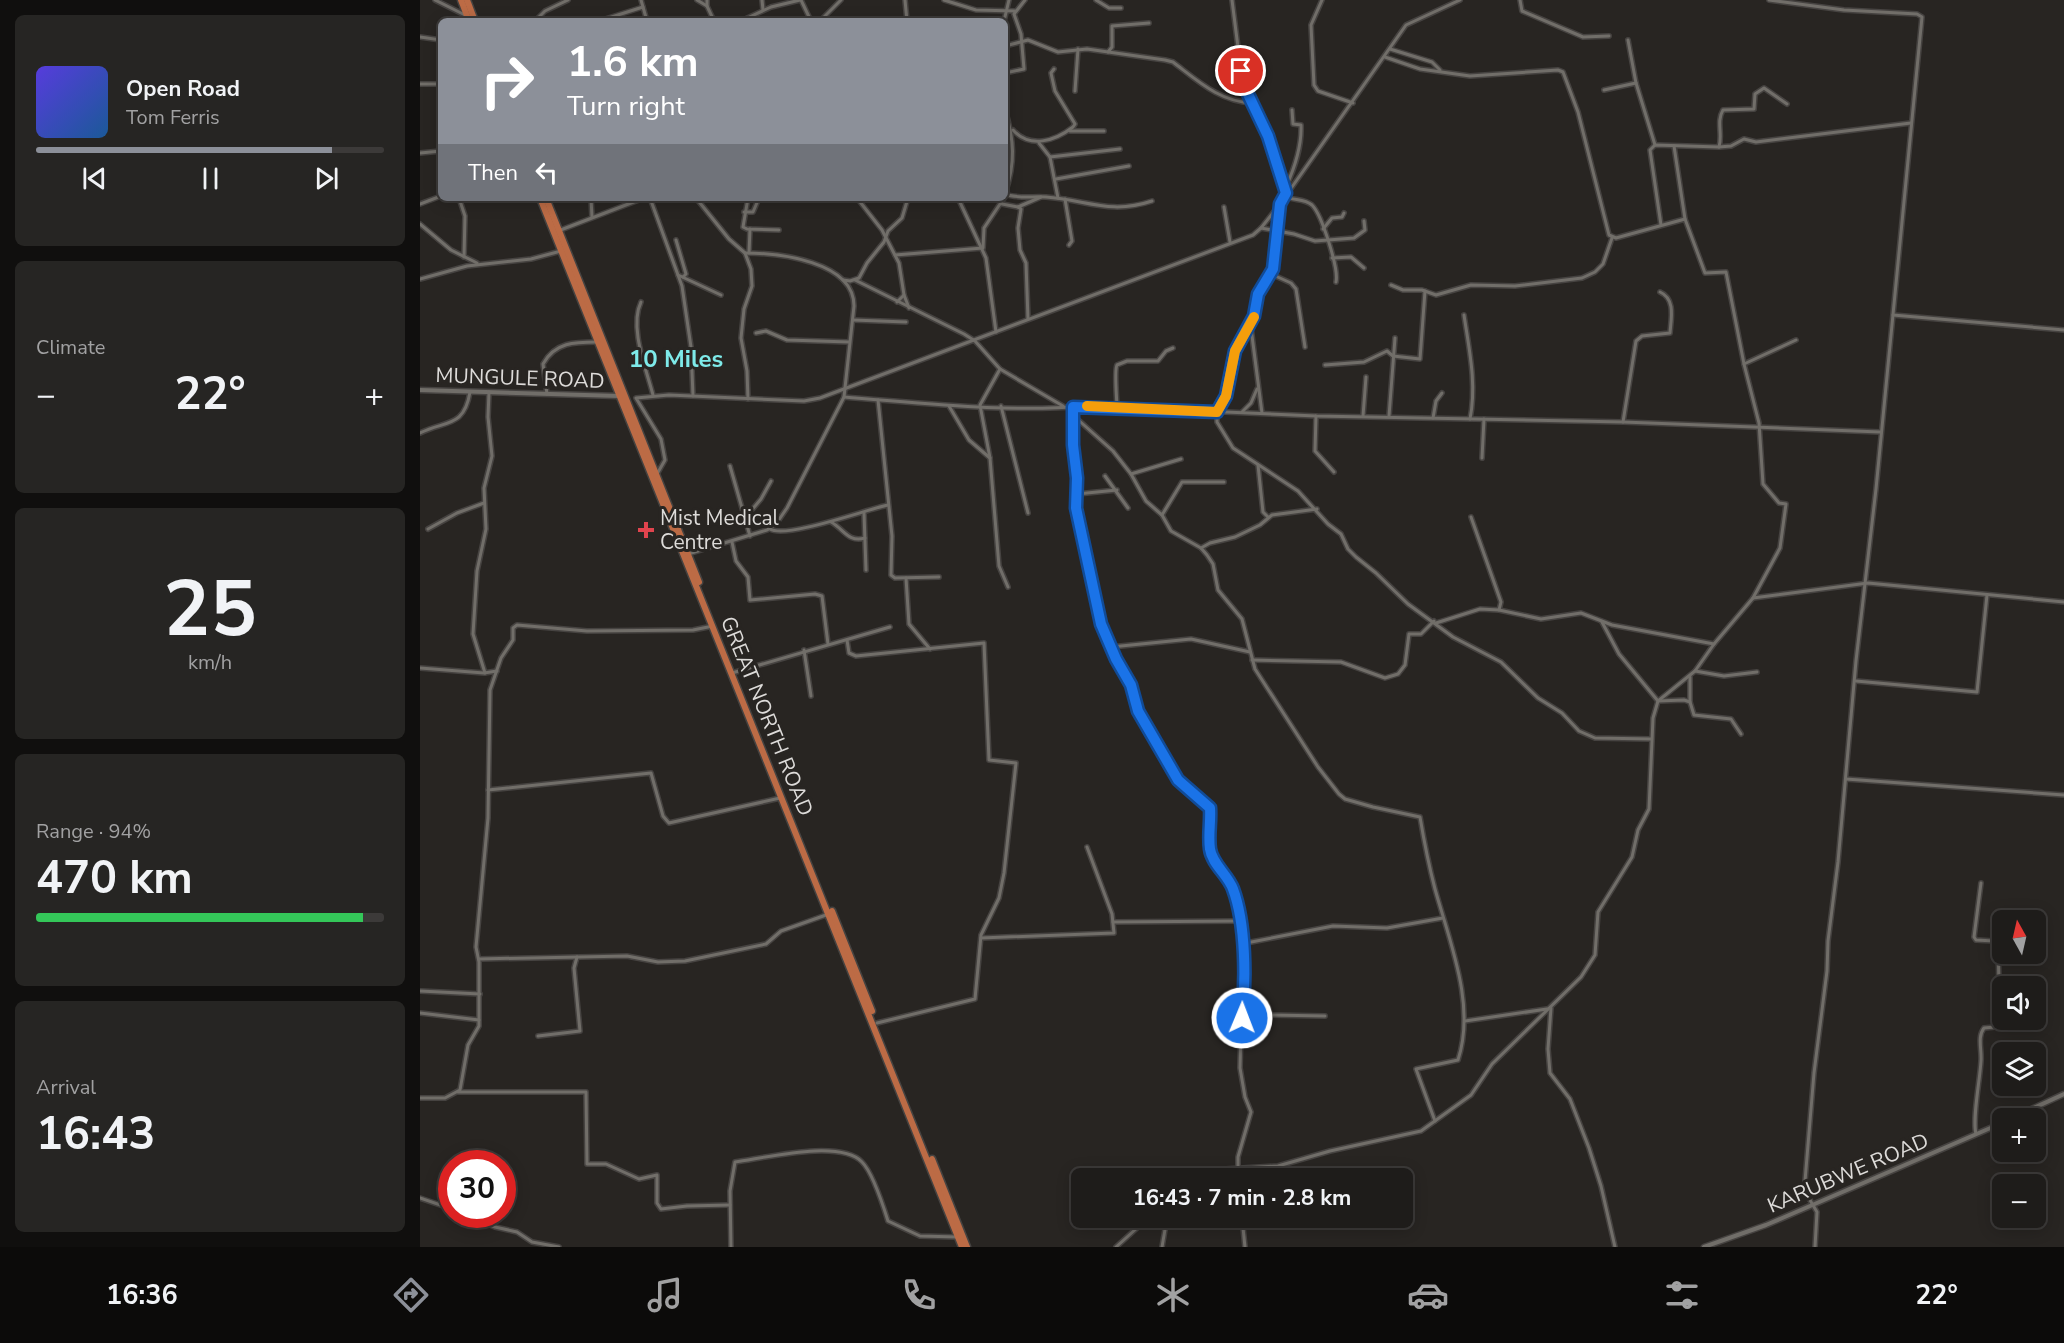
<!DOCTYPE html>
<meta charset="utf-8">
<style>
:root{--surface:#1e1c1a;--page:#262523;--text:#f1f3f6;--muted:#a1a1a2;--line:#3c3a39;--accent:#8c9099}
body{margin:0;font-family:"Nunito Sans",sans-serif;background:var(--page);color:var(--text);height:100vh;display:flex;flex-direction:column;font-size:22px;white-space:nowrap}
*{box-sizing:border-box;margin:0}
p{font-size:20px;color:var(--muted)}
.icon{flex:none;width:33px;height:33px;fill:none;stroke:currentColor;stroke-width:2;stroke-linecap:round;stroke-linejoin:round}
.map{position:relative;flex:1;overflow:hidden}
.panel{display:flex;flex-direction:column;gap:15px;padding:15px;background:#100f0e;width:420px}
.panel>*{flex:none}
.banner{position:absolute;left:18px;top:18px;width:570px;height:183px;border-radius:9px;box-shadow:0 3px 15px #0003,0 0 0 2px var(--line);background:#8c9099;color:#fff;overflow:hidden}
.needle{width:39px;rotate:352deg}
.fabs{position:absolute;left:1572px;top:910px;display:grid;gap:12px}
.fabs a{display:grid;place-items:center;width:54px;height:54px;border-radius:9px;background:var(--surface);box-shadow:0 3px 15px #0003,0 0 0 2px var(--line);font-size:30px}
.speed{position:absolute;left:18px;top:1150px;display:flex;gap:12px;font-size:30px;font-weight:700;text-align:center}
.speed>*{display:grid;place-content:center;width:78px;height:78px;border-radius:50%;background:var(--surface);box-shadow:0 3px 15px #0003,0 0 0 2px var(--line);line-height:1}
.speed .limit{border:9px solid #d22;background:#fff;color:#111}
.pin{position:absolute;display:grid;place-items:center;width:51px;height:51px;color:#fff;margin:-26px;border:3px solid #fff;border-radius:50%;box-shadow:0 2px 6px #0007}
.me{position:absolute;width:66px;margin:-33px;rotate:1deg;stroke-linejoin:round;filter:drop-shadow(0 0 4px #0008)}
.turn{display:flex;align-items:center;gap:21px;height:126px;padding:0 30px;font-size:27px}
.turn .icon{width:78px;height:78px;stroke-width:2.5}
.turn b{display:block;font-size:42px;line-height:51px}
.then{display:flex;align-items:center;height:57px;padding:0 30px;background:#0003;gap:12px;font-size:22px}
.big{font-size:45px;font-weight:700;line-height:1.1}
.panel .widget{flex:1;display:flex;flex-direction:column;justify-content:center;gap:9px;min-width:0;padding:0 21px;border-radius:9px;background:var(--page)}
.panel .dial{align-items:center;gap:0}
.dial b{font-size:78px;line-height:1}
.song{display:flex;align-items:center;gap:18px}
.cover{width:72px;height:72px;border-radius:9px;background:linear-gradient(135deg,hsl(250 70% 55%),hsl(210 70% 35%))}
.played{height:6px;border-radius:3px;background:linear-gradient(90deg,var(--accent) 85%,var(--line) 85%)}
.keys{display:flex;justify-content:space-around;direction:ltr}
.heat{display:flex;justify-content:space-between;align-items:center;font-size:33px;direction:ltr}
.charge{height:9px;border-radius:4px;background:linear-gradient(90deg,#34c759 94%,var(--line) 0)}
.trip{position:absolute;left:651px;top:1168px;width:342px;height:60px;border-radius:9px;background:var(--surface);box-shadow:0 3px 15px #0003,0 0 0 2px var(--line);font-weight:700;line-height:60px;text-align:center}
.tabs{display:flex;height:96px;justify-content:space-around;align-items:center;background:#0c0b0a;color:var(--muted)}
.tabs .icon{width:42px;height:42px}
.tabs .selected{color:var(--accent)}
.tabs b{font-size:27px;color:var(--text)}
main{display:flex;flex:1;min-height:0}
.map>svg:first-child{display:block}
</style>
<main>
<section class="panel">
<div class="widget">
<div class="song"><i class="cover"></i><div><b>Open Road</b><p>Tom Ferris</p></div></div>
<div class="played"></div>
<div class="keys"><svg class="icon" aria-label="previous" viewBox="0 0 24 24"><path d="M18 5L8 12l10 7zM5 5v14"/></svg><svg class="icon" aria-label="pause" viewBox="0 0 24 24"><path d="M8 5v14M16 5v14"/></svg><svg class="icon" aria-label="next" viewBox="0 0 24 24"><path d="M6 5l10 7-10 7zM19 5v14"/></svg></div>
</div>
<div class="widget"><p>Climate</p>
<div class="heat"><a>−</a><b class="big">22°</b><a>+</a></div>
</div>
<div class="widget dial"><b>25</b><p>km/h</p></div>
<div class="widget"><p>Range · 94%</p><b class="big">470 km</b><div class="charge"></div></div>
<div class="widget"><p>Arrival</p><b class="big">16:43</b></div>
</section>
<div class="map">
<svg width="1644" height="1247" viewBox="0 0 1644 1247">
<rect width="100%" height="100%" fill="#282522"/>
<g fill="none" stroke-linecap="round" stroke-linejoin="round">
<g stroke="#464341" stroke-width="6">
<g id="minor">
<polyline points="15,0 45,15"/>
<polyline points="221,0 227,21"/>
<polyline points="277,0 287,6 294,21"/>
<polyline points="287,0 287,6"/>
<polyline points="342,0 343,10"/>
<polyline points="381,0 391,21"/>
<polyline points="485,0 487,21"/>
<polyline points="524,0 556,10 595,11"/>
<polyline points="676,0 689,8 701,8"/>
<path d="M812,0L821,71L866,187C875,167 882,147 881,125L873,124L872,110"/>
<polyline points="902,0 891,25 894,85 898,91 933,103"/>
<polyline points="1100,0 1102,11 1163,37 1189,36"/>
<polyline points="1349,0 1424,10 1497,14 1502,17 1456,489 1436,661 1418,862 1408,941 1407,971 1394,1073 1385,1181 1387,1195 1397,1212 1395,1247"/>
<polyline points="115,21 125,11 148,0"/>
<polyline points="179,21 223,7"/>
<polyline points="321,21 351,7 380,0"/>
<polyline points="400,21 421,0"/>
<polyline points="584,21 589,0"/>
<polyline points="0,37 21,40"/>
<polyline points="1208,40 1216,83 1235,145"/>
<path d="M585,46L608,40L638,52L667,49L745,60L753,62C778,81 800,102 833,103"/>
<polyline points="970,49 1012,62 1020,70"/>
<polyline points="688,52 692,47 692,26 729,23"/>
<polyline points="965,57 1000,69 1050,76 1138,70 1143,72 1158,112 1189,235 1196,238 1265,219"/>
<polyline points="585,73 604,69 601,34 594,14 605,0"/>
<polyline points="0,84 21,84"/>
<polyline points="1184,90 1216,83"/>
<polyline points="655,91 658,49"/>
<path d="M585,109C594,140 596,162 585,194"/>
<path d="M593,130C610,149 635,141 653,127L655,124L635,91L631,73L634,69"/>
<polyline points="650,131 684,131"/>
<polyline points="619,143 630,157 638,198"/>
<polyline points="1254,146 1265,219 1285,273 1306,272 1324,364"/>
<path d="M1299,147C1303,134 1296,122 1303,110L1334,109L1335,94L1344,88L1367,104"/>
<polyline points="0,153 21,151"/>
<polyline points="630,157 700,149"/>
<polyline points="636,179 709,166"/>
<path d="M585,194C597,199 613,196 626,197C667,200 690,215 732,201"/>
<path d="M864,196C873,201 884,198 892,205C902,215 919,269 916,282"/>
<polyline points="39,198 45,216 44,257"/>
<polyline points="112,198 119,200"/>
<polyline points="171,198 172,217"/>
<polyline points="230,198 262,286 271,347 273,396"/>
<polyline points="276,198 309,239 325,253 331,269 332,286 324,309 321,338 327,371 328,399"/>
<polyline points="328,198 323,227 327,229 359,230"/>
<polyline points="437,198 462,230 479,263 484,295 477,302"/>
<polyline points="538,198 566,258 576,332"/>
<polyline points="645,199 652,241 649,245"/>
<polyline points="0,204 21,196"/>
<polyline points="582,204 598,207 621,197"/>
<polyline points="598,207 601,209 598,228 600,250 606,263 608,319"/>
<polyline points="804,207 810,242"/>
<polyline points="324,212 333,212 339,198"/>
<polyline points="0,224 31,250 57,263"/>
<polyline points="1241,225 1230,150 1235,145 1299,147 1311,146 1324,139 1336,142 1491,123"/>
<polyline points="841,228 874,234 895,241 934,238 945,230 944,221"/>
<polyline points="903,229 912,218 922,217 924,213"/>
<polyline points="138,231 224,198"/>
<polyline points="256,240 266,274 263,277"/>
<polyline points="329,253 330,229"/>
<polyline points="475,255 563,248 564,228 584,198"/>
<polyline points="912,258 931,257 944,268"/>
<polyline points="851,274 871,283 876,289 885,347"/>
<polyline points="258,275 301,295"/>
<polyline points="0,279 47,266 111,259 141,251"/>
<polyline points="423,280 430,281 439,278 447,263 464,242 468,231 482,218 488,198"/>
<polyline points="435,280 544,334 555,341 580,369 643,406"/>
<polyline points="971,285 983,290 1002,290 1016,295 1051,285 1095,286 1162,278 1175,272 1183,264 1192,238"/>
<polyline points="484,295 489,308"/>
<path d="M221,302C209,327 226,368 233,395"/>
<path d="M1044,315C1049,349 1057,384 1050,419"/>
<polyline points="1473,315 1644,330"/>
<polyline points="833,319 815,351 806,396 797,412 797,422 813,448 878,491 908,524 921,534 928,549 936,557 956,573 988,604 1033,637 1081,662 1118,698 1142,713 1159,731 1175,738 1231,739"/>
<polyline points="433,320 486,322"/>
<polyline points="336,333 346,331 367,340 429,342"/>
<polyline points="905,365 944,362 967,351 973,356 1000,359 1005,291"/>
<polyline points="580,369 560,405 570,458 579,566 588,587"/>
<path d="M127,394L123,364C135,342 155,342 177,342"/>
<path d="M424,397C503,403 586,413 665,406L896,416L1203,422L1460,432"/>
<polyline points="458,400 472,536 471,575 475,578 519,577"/>
<polyline points="529,406 549,440 570,458"/>
<polyline points="581,406 608,513"/>
<polyline points="653,407 653,445 657,478 656,508 681,624 694,655 711,685 718,711 758,780 790,808 790,849 794,861 807,875 815,896 823,951 820,1068 825,1097 831,1112 818,1157 818,1169"/>
<path d="M697,409C697,400 694,370 697,365L707,361H738L746,351L753,348"/>
<polyline points="822,412 831,403 837,389"/>
<polyline points="842,413 831,328 836,298 853,269 860,205"/>
<polyline points="896,416 895,451 914,472"/>
<polyline points="943,416 946,377"/>
<polyline points="969,416 975,338"/>
<path d="M655,417L693,451L711,474L726,501L742,515L751,531L781,548L787,555L793,564L798,590L822,619L835,669L898,767L919,794L925,799L953,807L1000,817C1004,841 1009,866 1015,889C1030,943 1056,1005 1038,1060L996,1069L1015,1121"/>
<polyline points="1013,418 1016,401 1022,393"/>
<path d="M1203,422L1216,341L1222,336L1250,333C1251,319 1256,299 1240,292"/>
<path d="M0,433C26,420 44,428 50,392"/>
<polyline points="1062,458 1064,419"/>
<polyline points="838,465 843,512 848,517"/>
<polyline points="310,466 330,536"/>
<polyline points="237,474 245,460 241,439 216,398 249,395 384,401 400,398 833,235 841,228 860,204 986,25 1040,0"/>
<polyline points="711,474 761,459"/>
<polyline points="685,476 708,508"/>
<polyline points="657,494 697,490"/>
<polyline points="444,513 446,570"/>
<polyline points="742,515 762,482 804,482"/>
<polyline points="1051,517 1081,602 1079,610"/>
<polyline points="325,518 341,499 351,481"/>
<path d="M411,522C424,529 428,543 445,538"/>
<polyline points="8,529 37,513 64,503"/>
<path d="M350,529C366,539 448,509 468,505"/>
<polyline points="312,542 316,561 328,577 330,600 395,594 402,596 408,644"/>
<polyline points="781,548 790,543 815,537 840,525 852,515 897,509"/>
<path d="M268,554L347,530L356,524L367,508L424,397L434,306C434,261 358,253 325,253"/>
<polyline points="486,578 489,624 510,649"/>
<polyline points="1333,598 1448,583 1644,602"/>
<polyline points="1182,622 1199,654 1238,701 1264,700 1270,702"/>
<polyline points="1016,623 1060,609 1079,610 1121,619 1161,613 1192,625 1294,644"/>
<polyline points="427,640 429,653 436,656 564,643 569,760 596,763 584,873 579,898 561,935 555,999 457,1023"/>
<polyline points="691,647 771,639 830,652"/>
<polyline points="384,650 391,696"/>
<polyline points="832,660 921,662 965,678 978,674 985,665 989,634 1001,634 1014,621"/>
<polyline points="0,668 64,673 77,671"/>
<polyline points="1275,671 1304,676 1337,672"/>
<polyline points="65,673 53,634 57,571 66,529 64,488 72,456 68,417 69,392"/>
<polyline points="312,673 470,627"/>
<polyline points="1270,677 1270,702 1274,715 1311,719 1321,734"/>
<polyline points="1436,681 1557,692 1567,595"/>
<polyline points="1426,779 1644,795"/>
<polyline points="68,790 231,773 243,816 249,823 360,798"/>
<polyline points="693,922 820,921"/>
<polyline points="561,938 694,933 692,914 667,847"/>
<polyline points="821,944 913,926 967,928 1023,918"/>
<polyline points="59,959 207,956 238,962 265,961 346,944 361,931 406,915"/>
<polyline points="0,991 60,994"/>
<polyline points="1131,1008 1128,1049 1130,1073 1150,1099 1169,1148 1181,1186 1195,1247"/>
<polyline points="0,1013 59,1020"/>
<polyline points="822,1018 849,1015 905,1016"/>
<polyline points="1045,1021 1127,1009"/>
<polyline points="118,1036 160,1031 154,968 157,957"/>
<polyline points="38,1092 166,1092 167,1164 186,1164 219,1179 237,1175 237,1203 241,1209 267,1206 310,1205"/>
<polyline points="0,1098 25,1098 40,1090 48,1045 59,1026 59,962 56,947 68,818 70,690 81,658 93,640 93,628 97,625 167,631 273,630 293,626"/>
<path d="M1556,1134C1552,1119 1560,1080 1561,1061C1562,1050 1557,1037 1564,1028L1575,1027L1580,1021L1578,946L1574,941L1556,940L1554,937L1561,883"/>
<polyline points="820,1170 821,1179"/>
<polyline points="790,1179 806,1169 858,1166 910,1151 1001,1131 1051,1095 1072,1064 1161,977 1175,955 1178,912 1212,857 1218,830 1229,809 1233,718 1238,701 1275,671 1294,644 1333,598 1360,548 1366,504 1359,503 1343,484 1339,423 1324,364 1376,340"/>
<polyline points="0,1198 32,1209"/>
<polyline points="45,1215 75,1227 97,1232 112,1242 139,1247"/>
<polyline points="822,1218 825,1247"/>
<path d="M311,1247L310,1191L315,1162C345,1158 420,1139 442,1162C453,1173 463,1205 468,1221L500,1236L537,1237"/>
<polyline points="696,1247 728,1218"/>
<polyline points="742,1247 747,1218"/>
</g>
</g>
<g stroke="#464341" stroke-width="7">
<g id="tertiary">
<polyline points="0,390 199,396"/>
<polyline points="1590,1119 1644,1094"/>
<polyline points="1284,1247 1346,1225 1582,1123"/>
</g>
</g>
<g stroke="#464341" stroke-width="9">
<g id="trunk">
<polyline points="41,0 49,21"/>
<polyline points="47,0 55,21"/>
<polyline points="120,198 542,1247"/>
<polyline points="126,198 279,582"/>
<polyline points="412,911 452,1011"/>
<polyline points="512,1159 547,1247"/>
</g>
</g>
<use href="#minor" stroke="#716e69" stroke-width="3"/>
<use href="#tertiary" stroke="#716e69" stroke-width="4"/>
<use href="#trunk" stroke="#bc6b45" stroke-width="6"/>
</g>
<g fill="none" stroke-linecap="round" stroke-linejoin="round">
<g stroke="#114b97" stroke-width="15">
<path id="route" d="M821,71L828,94L848,136L866,193L860,204L853,269L838,294L834,316L815,351L806,396L797,412L653,407V445L657,478L656,508L681,624L696,659L711,685L718,711L758,780L790,808C791,822 788,835 790,849C792,864 808,875 813,889C826,924 826,981 822,1018"/>
</g>
<use href="#route" stroke="#1a73e8" stroke-width="10"/>
<polyline stroke="#f59e0b" stroke-width="10" points="667,406 797,412 806,396 815,351 834,317"/>
</g>
<path fill="#e0444e" stroke="#282522" stroke-width="2" d="M223 521h6v6h6v6h-6v6h-6v-6h-6v-6h6z"/>
<g text-anchor="middle" stroke-width="6" stroke-linejoin="round" paint-order="stroke">
<g font-size="21" fill="#dddbd9" stroke="#282522">
<text transform="translate(100 378) rotate(2)" y="7">MUNGULE ROAD</text>
<text transform="translate(347 716) rotate(68)" y="7">GREAT NORTH ROAD</text>
<text transform="translate(1428 1173) rotate(-23)" y="7">KARUBWE ROAD</text>
</g>
<g font-size="21" fill="#dddbd9" stroke="#282522" text-anchor="start">
<text x="240" y="525">Mist Medical<tspan x="240" dy="24">Centre</tspan></text>
</g>
<g font-size="24" font-weight="bold" fill="#7eeae9" stroke="#282522">
<text x="256" y="367">10 Miles</text>
</g>
</g>
</svg>
<div class="fabs">
<a><svg class="needle" viewBox="-14 -14 28 28"><path d="M0-13l5 13h-10z" fill="#e53935"/><path d="M0 13l5-13h-10z" fill="#a1a1a2"/></svg></a>
<a><svg class="icon" aria-label="sound" viewBox="0 0 24 24"><path d="M4 9h4l5-4v14l-5-4H4zM17 9q2 3 0 6"/></svg></a>
<a><svg class="icon" aria-label="layers" viewBox="0 0 24 24"><path d="M12 4l9 5-9 5-9-5zM3 14l9 5 9-5"/></svg></a>
<a>+</a>
<a>−</a>
</div>
<div class="speed"><div class="limit">30</div></div>
<div class="pin" style="left:821px;top:71px;background:#d93025"><svg class="icon" aria-label="arrive" viewBox="0 0 24 24"><path d="M6 21V4h12l-3 4 3 4H6"/></svg></div>
<svg class="me" style="left:822px;top:1018px" viewBox="-20 -20 40 40"><circle r="17" fill="#1a73e8" stroke="#fff" stroke-width="3"/><path d="M0-11L8 9 0 5-8 9z" fill="#fff"/></svg>
<div class="trip">16:43 · 7 min · 2.8 km</div>
<div class="banner">
<div class="turn"><svg class="icon" aria-label="right" viewBox="0 0 24 24"><path d="M7 20v-9h11M14 6l5 5-5 5"/></svg><div><b>1.6 km</b>Turn right</div></div>
<div class="then">Then<svg class="icon" aria-label="left" viewBox="0 0 24 24"><path d="M17 20v-9H6M10 6l-5 5 5 5"/></svg></div>
</div>
</div>
</main>
<nav class="tabs">
<b>16:36</b>
<svg class="icon selected" aria-label="directions" viewBox="0 0 24 24"><path d="M12 3l9 9-9 9-9-9zM9 14v-3h6M13 9l2 2-2 2"/></svg>
<svg class="icon" aria-label="music" viewBox="0 0 24 24"><path d="M9 18V5l10-2v13"/><circle cx="6" cy="18" r="3"/><circle cx="16" cy="16" r="3"/></svg>
<svg class="icon" aria-label="phone" viewBox="0 0 24 24"><path d="M5 4h4l2 5-3 2q2 4 5 5l2-3 5 2v4C11 20 4 13 5 4z"/></svg>
<svg class="icon" aria-label="climate" viewBox="0 0 24 24"><path d="M12 3v18M4 7l16 10M4 17L20 7"/></svg>
<svg class="icon" aria-label="car" viewBox="0 0 24 24"><path d="M5 17H2v-5l4-1 3-4h7l3 4 3 1v5h-3M9 17h6M6 11h13"/><circle cx="7" cy="17" r="2"/><circle cx="17" cy="17" r="2"/></svg>
<svg class="icon" aria-label="filters" viewBox="0 0 24 24"><path d="M4 7h16M4 17h16"/><circle cx="9" cy="7" r="2"/><circle cx="15" cy="17" r="2"/></svg>
<b>22°</b>
</nav>
